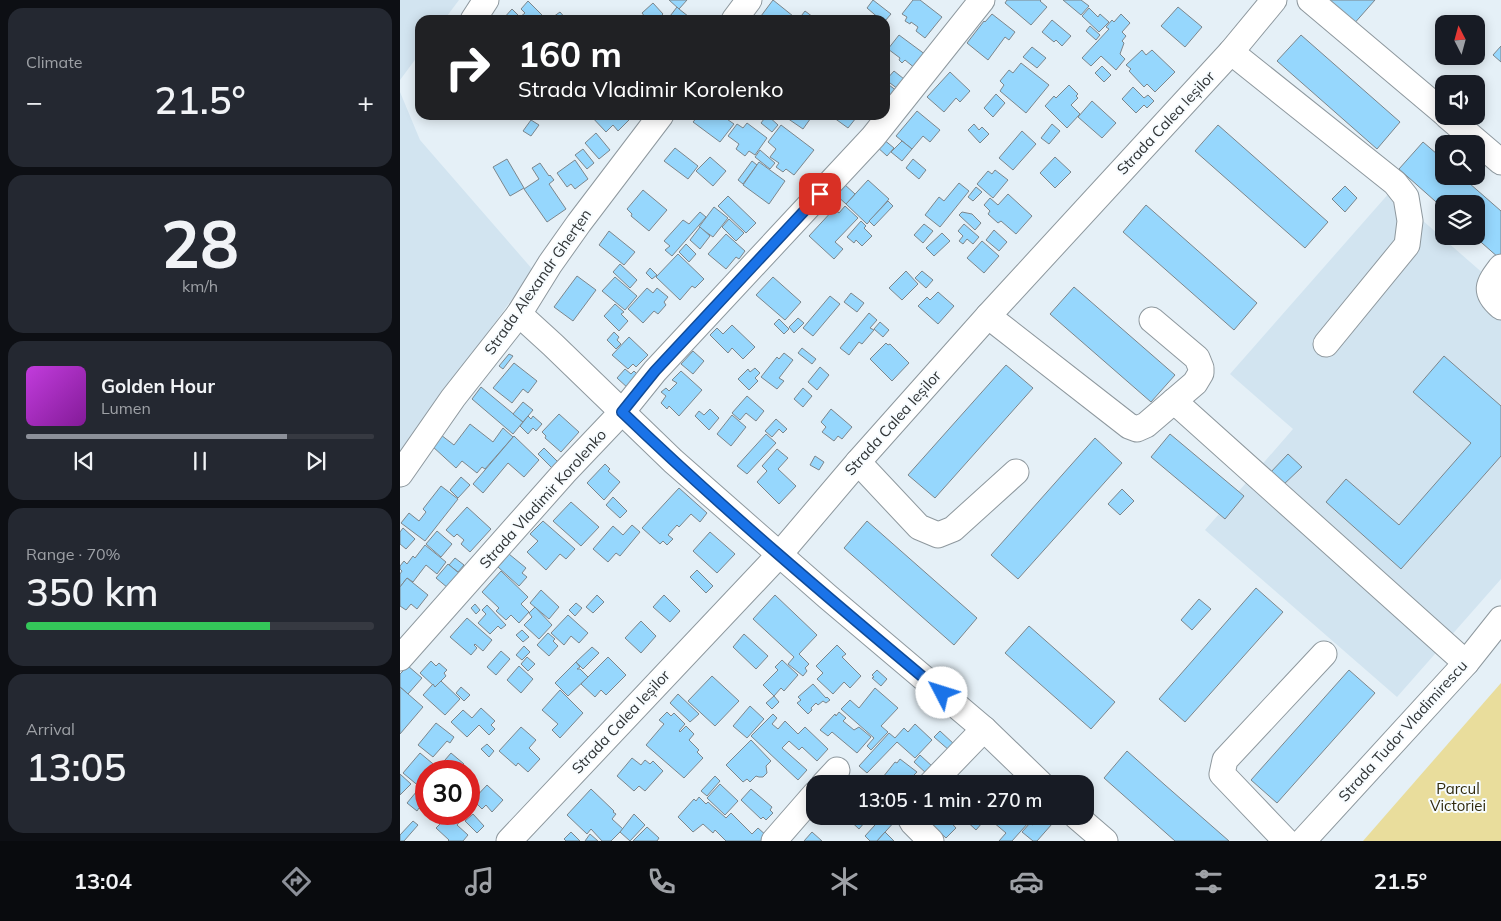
<!DOCTYPE html>
<meta charset="utf-8">
<style>
:root{--surface:#171b24;--page:#242831;--text:#f1f3f6;--muted:#9ea1a6;--line:#363941;--accent:#8c9099}
body{margin:0;font-family:Mulish,sans-serif;background:var(--page);color:var(--text);height:100vh;display:flex;flex-direction:column;font-size:19px;white-space:nowrap}
*{box-sizing:border-box;margin:0}
p{font-size:16px;color:var(--muted)}
.icon{flex:none;width:28px;height:28px;fill:none;stroke:currentColor;stroke-width:2;stroke-linecap:round;stroke-linejoin:round}
.map{position:relative;flex:1;overflow:hidden}
.drawer{display:flex;flex-direction:column;gap:8px;padding:8px;background:#0d0f14;width:400px}
.drawer>*{flex:none}
.guide{position:absolute;left:15px;top:15px;width:475px;height:105px;border-radius:15px;box-shadow:0 2px 12px #0003;background:#202124;color:#fff;overflow:hidden}
.needle{width:32px;rotate:354deg}
.tools{position:absolute;left:1035px;top:15px;display:grid;gap:10px}
.tools a{display:grid;place-items:center;width:50px;height:50px;border-radius:10px;background:var(--surface);box-shadow:0 2px 12px #0003;font-size:25px}
.speed{position:absolute;left:15px;top:760px;display:flex;gap:10px;font-size:25px;font-weight:700;text-align:center}
.speed>*{display:grid;place-content:center;width:65px;height:65px;border-radius:50%;background:var(--surface);box-shadow:0 2px 12px #0003;line-height:1}
.speed .limit{border:8px solid #d22;background:#fff;color:#111}
.pin{position:absolute;display:grid;place-items:center;width:42px;height:42px;color:#fff;margin:-21px;border-radius:10px;box-shadow:0 2px 8px #0006}
.me{position:absolute;width:55px;margin:-28px;rotate:310deg;stroke-linejoin:round;filter:drop-shadow(0 0 4px #0008)}
.turn{display:flex;align-items:center;gap:18px;height:105px;padding:0 20px;font-size:22px}
.turn .icon{width:65px;height:65px;stroke-width:2.5}
.turn b{display:block;font-size:35px;line-height:42px}
.big{font-size:38px;font-weight:600;line-height:1.1}
.drawer .tile{flex:1;display:flex;flex-direction:column;justify-content:center;gap:8px;min-width:0;padding:0 18px;border-radius:15px;background:var(--page)}
.drawer .dial{align-items:center;gap:0}
.dial b{font-size:65px;line-height:1}
.song{display:flex;align-items:center;gap:15px}
.cover{width:60px;height:60px;border-radius:8px;background:linear-gradient(135deg,hsl(290 70% 55%),hsl(290 70% 35%))}
.played{height:5px;border-radius:2px;background:linear-gradient(90deg,var(--accent) 75%,var(--line) 75%)}
.keys{display:flex;justify-content:space-around;direction:ltr}
.heat{display:flex;justify-content:space-between;align-items:center;font-size:28px;direction:ltr}
.charge{height:8px;border-radius:4px;background:linear-gradient(90deg,#34c759 70%,var(--line) 0)}
.trip{position:absolute;left:406px;top:775px;width:288px;height:50px;border-radius:15px;background:var(--surface);box-shadow:0 2px 12px #0003;font-weight:600;line-height:50px;text-align:center}
.dock{display:flex;height:80px;justify-content:space-around;align-items:center;background:#090b0e;color:var(--muted)}
.dock .icon{width:35px;height:35px}
.dock .active{color:var(--accent)}
.dock b{font-size:22px;color:var(--text)}
main{display:flex;flex:1;min-height:0}
.map>svg:first-child{display:block}
</style>
<main>
<section class="drawer">
<div class="tile"><p>Climate</p>
<div class="heat"><a>−</a><b class="big">21.5°</b><a>+</a></div>
</div>
<div class="tile dial"><b>28</b><p>km/h</p></div>
<div class="tile">
<div class="song"><i class="cover"></i><div><b>Golden Hour</b><p>Lumen</p></div></div>
<div class="played"></div>
<div class="keys"><svg class="icon" aria-label="previous" viewBox="0 0 24 24"><path d="M18 5L8 12l10 7zM5 5v14"/></svg><svg class="icon" aria-label="pause" viewBox="0 0 24 24"><path d="M8 5v14M16 5v14"/></svg><svg class="icon" aria-label="next" viewBox="0 0 24 24"><path d="M6 5l10 7-10 7zM19 5v14"/></svg></div>
</div>
<div class="tile"><p>Range · 70%</p><b class="big">350 km</b><div class="charge"></div></div>
<div class="tile"><p>Arrival</p><b class="big">13:05</b></div>
</section>
<div class="map">
<svg width="1101" height="841" viewBox="0 0 1101 841">
<rect width="100%" height="100%" fill="#e5f0f7"/>
<g fill="#d2e4f0">
<polygon points="0,0 59,0 44,20 20,20 20,53 0,80"/>
<polygon points="0,92 20,140 133,270 0,454"/>
<polygon points="990,192 1101,289 1101,579 997,697 805,530 893,429 830,374"/>
</g>
<polygon fill="#e9dd9c" points="1101,683 1101,841 963,841"/>
<g fill="#96d7fd" stroke="#7c868c">
<polygon points="269,0 287,0 279,9"/>
<polygon points="373,0 398,20 358,20"/>
<polygon points="473,0 491,14 485,21 481,20 467,8"/>
<polygon points="513,0 520,0 542,17 525,38 516,31 518,27 511,22 510,24 505,21 507,17 502,14"/>
<polygon points="607,0 641,0 640,1 647,7 631,25 605,3"/>
<polygon points="663,0 681,0 689,6 681,15"/>
<polygon points="930,0 975,0 952,26 926,4"/>
<polygon points="128,1 147,20 104,20 103,19 112,9 120,17 125,13 121,9"/>
<polygon points="253,3 263,14 257,20 241,20 245,17 242,13"/>
<polygon points="277,7 279,9 293,20 267,20"/>
<polygon points="778,7 802,27 785,47 761,26"/>
<polygon points="689,8 698,17 700,14 709,22 699,32 682,16"/>
<polygon points="405,11 417,20 398,20"/>
<polygon points="160,12 167,20 155,20 153,17"/>
<polygon points="592,14 615,32 609,40 605,37 588,60 567,43 584,21 585,22"/>
<polygon points="721,14 730,23 722,32 726,36 722,41 724,43 720,54 725,59 716,70 701,56 691,66 682,58 709,29 706,27 712,20 714,22"/>
<polygon points="652,20 671,36 662,46 656,40 654,42 642,32"/>
<polygon points="690,26 700,35 696,40 686,31"/>
<polygon points="499,35 526,55 516,69 505,60 502,63 499,60 500,58 488,49"/>
<polygon points="901,35 1000,122 977,149 877,61"/>
<polygon points="1101,46 1101,62 1093,55"/>
<polygon points="632,47 646,58 637,68 623,57"/>
<polygon points="742,50 746,55 752,50 775,72 755,92 747,84 744,87 729,71 731,69 726,65"/>
<polygon points="621,63 649,85 626,113 600,91 604,85 600,81 609,70 613,73"/>
<polygon points="702,66 711,75 704,82 695,73"/>
<polygon points="494,71 509,83 502,92 486,80"/>
<polygon points="550,72 570,91 560,102 556,98 544,112 527,97"/>
<polygon points="485,82 501,94 493,103 485,97"/>
<polygon points="669,85 678,94 676,96 678,98 671,105 680,114 667,128 645,106 654,96 656,98"/>
<polygon points="733,87 744,98 748,95 754,101 747,108 744,105 736,113 722,99"/>
<polygon points="596,94 605,103 593,117 584,108"/>
<polygon points="692,101 716,123 702,138 678,117"/>
<polygon points="517,111 540,130 530,142 523,136 512,149 496,136"/>
<polygon points="190,115 228,115 231,118 218,131 213,125 206,132"/>
<polygon points="299,115 321,115 334,124 320,142 293,122"/>
<polygon points="367,115 378,125 372,132 361,123"/>
<polygon points="390,115 413,115 403,129 387,118"/>
<polygon points="430,115 451,115 456,118 448,128"/>
<polygon points="131,120 139,125 131,136 123,131"/>
<polygon points="347,123 367,138 355,155 349,151 345,156 336,149 339,144 328,136 337,124 343,128"/>
<polygon points="574,124 579,130 582,127 589,134 580,143 568,130"/>
<polygon points="652,124 660,131 649,144 641,138"/>
<polygon points="381,125 414,150 394,175 386,169 383,172 376,167 379,163 370,157 376,149 368,142"/>
<polygon points="818,125 928,222 905,248 795,151"/>
<polygon points="622,131 636,144 613,170 599,158"/>
<polygon points="196,133 210,150 199,159 185,143"/>
<polygon points="483,139 494,148 487,156 476,146"/>
<polygon points="502,141 512,149 502,161 491,152"/>
<polygon points="1023,142 1044,160 1044,176 1061,176 1101,211 1101,256 1099,258 1074,236 1076,236 1076,204 1044,204 1044,209 999,169"/>
<polygon points="275,148 298,166 288,179 264,161"/>
<polygon points="183,149 194,163 187,169 175,155"/>
<polygon points="360,150 375,163 370,169 355,157"/>
<polygon points="310,157 326,171 313,186 296,171"/>
<polygon points="655,157 671,172 655,188 640,173"/>
<polygon points="107,159 124,188 110,196 93,167"/>
<polygon points="513,159 526,170 519,179 506,168"/>
<polygon points="175,160 188,179 175,189 171,184 167,187 157,173"/>
<polygon points="352,161 357,165 343,184 338,180"/>
<polygon points="359,162 385,181 369,204 343,185"/>
<polygon points="140,163 149,176 150,175 154,180 149,184 166,209 147,222 124,189 139,179 132,168"/>
<polygon points="595,170 608,180 593,198 577,184 588,171 592,174"/>
<polygon points="468,180 489,199 467,224 446,204"/>
<polygon points="559,183 569,191 540,227 525,215 539,197 544,201"/>
<polygon points="444,184 455,194 446,204 435,194"/>
<polygon points="945,186 957,198 945,212 932,199"/>
<polygon points="576,187 582,192 573,201 568,197"/>
<polygon points="243,190 267,210 249,231 231,216 232,214 227,209"/>
<polygon points="608,194 632,216 616,234 601,221 598,223 588,214 590,211 584,205 590,198 598,205"/>
<polygon points="328,196 356,223 346,233 318,206"/>
<polygon points="488,201 493,206 474,226 469,221"/>
<polygon points="746,205 857,303 834,330 723,232"/>
<polygon points="445,206 458,218 435,242 443,249 434,259 409,236 434,209 439,213"/>
<polygon points="314,207 328,218 313,237 299,227"/>
<polygon points="300,212 306,217 272,256 265,250 270,246 264,241 283,220 289,224"/>
<polygon points="562,212 572,214 581,223 575,230 559,215"/>
<polygon points="329,219 344,233 336,241 322,227"/>
<polygon points="461,221 466,226 464,228 472,236 462,246 456,240 454,243 447,237"/>
<polygon points="524,224 533,231 523,243 514,235"/>
<polygon points="564,224 579,237 573,244 567,239 563,244 559,241 563,236 558,231"/>
<polygon points="300,227 310,236 300,249 290,240"/>
<polygon points="594,230 607,242 599,251 586,240"/>
<polygon points="209,231 235,252 224,265 199,245"/>
<polygon points="542,233 550,241 534,256 526,248"/>
<polygon points="326,234 345,251 339,259 336,257 326,269 308,254"/>
<polygon points="582,241 599,256 584,273 567,258"/>
<polygon points="286,244 296,254 289,262 279,252"/>
<polygon points="278,254 304,279 295,288 292,286 280,300 256,277"/>
<polygon points="220,264 237,280 230,288 213,272"/>
<polygon points="250,268 257,275 252,279 246,273"/>
<polygon points="506,271 518,284 502,300 489,288"/>
<polygon points="522,271 533,280 526,288 515,278"/>
<polygon points="177,276 196,290 173,321 154,307"/>
<polygon points="215,277 237,296 225,310 202,291"/>
<polygon points="373,277 401,302 385,320 356,295"/>
<polygon points="674,287 775,375 751,402 650,314"/>
<polygon points="247,288 253,293 257,288 268,297 264,302 266,305 258,314 254,311 243,323 228,309"/>
<polygon points="538,292 554,306 538,324 518,306 527,297 530,300"/>
<polygon points="451,293 464,303 457,312 444,302"/>
<polygon points="430,296 440,304 413,336 403,328"/>
<polygon points="215,304 224,312 221,314 228,321 219,331 204,316"/>
<polygon points="469,313 477,320 470,328 474,330 462,344 459,342 449,355 440,348"/>
<polygon points="398,318 404,323 394,333 389,327"/>
<polygon points="379,319 389,329 384,334 374,324"/>
<polygon points="480,322 489,330 483,337 474,329"/>
<polygon points="332,325 355,347 343,359 332,348 328,353 310,335 317,328 323,334"/>
<polygon points="214,332 219,337 217,340 221,344 216,349 207,340"/>
<polygon points="229,337 248,355 236,367 233,364 228,369 212,355"/>
<polygon points="486,343 488,345 490,344 509,363 492,381 470,359"/>
<polygon points="402,348 416,359 412,364 398,353"/>
<polygon points="293,351 304,361 293,374 281,364"/>
<polygon points="384,353 393,360 379,378 384,381 377,389 361,377 377,357 379,359"/>
<polygon points="109,354 113,356 103,369 99,366"/>
<polygon points="1044,356 1101,406 1101,456 1001,569 926,502 946,479 999,525 1071,443 1013,392"/>
<polygon points="114,363 137,381 128,393 123,389 112,403 93,388"/>
<polygon points="606,365 633,388 535,498 508,475"/>
<polygon points="420,367 429,375 417,390 408,382"/>
<polygon points="355,368 360,373 355,378 358,381 349,390 338,379 348,369 350,372"/>
<polygon points="225,369 231,374 234,371 240,377 229,389 217,378"/>
<polygon points="281,371 302,390 279,416 269,406 267,409 261,403 266,396 261,392 266,388 269,391 277,383 272,380"/>
<polygon points="81,387 123,422 113,434 72,399"/>
<polygon points="403,388 412,396 403,407 394,399"/>
<polygon points="347,396 364,411 356,421 346,413 340,420 332,413"/>
<polygon points="123,402 133,410 123,422 113,414"/>
<polygon points="310,409 319,418 309,430 295,416 299,411 304,415"/>
<polygon points="431,409 452,427 442,439 438,436 434,441 422,432 426,427 421,422"/>
<polygon points="159,414 179,432 161,452 145,438 146,436 142,432"/>
<polygon points="332,415 346,427 331,446 317,434"/>
<polygon points="128,416 131,419 133,416 142,424 136,431 133,428 128,434 120,426"/>
<polygon points="376,419 387,429 383,433 379,429 372,437 365,431"/>
<polygon points="70,424 93,442 103,428 113,437 85,469 82,467 77,473 62,461 56,468 32,446 41,435 54,445"/>
<polygon points="366,434 376,443 347,474 337,466"/>
<polygon points="770,434 844,496 825,519 751,457"/>
<polygon points="114,436 139,460 124,477 108,463 83,493 73,484"/>
<polygon points="695,438 722,463 618,579 591,555"/>
<polygon points="144,448 159,463 153,469 138,454"/>
<polygon points="377,449 388,458 378,469 396,486 379,504 357,482 367,471 362,466"/>
<polygon points="888,454 902,467 882,486 869,474"/>
<polygon points="415,456 424,462 419,470 410,465"/>
<polygon points="205,464 210,469 208,471 220,482 204,500 187,483"/>
<polygon points="61,477 70,485 58,498 50,490"/>
<polygon points="41,486 58,499 25,541 1,523 9,513 19,521 26,512 23,509"/>
<polygon points="279,488 307,513 300,522 291,514 279,527 277,525 268,535 273,539 267,545 263,541 260,544 242,528"/>
<polygon points="722,489 734,501 720,515 708,504"/>
<polygon points="213,497 227,511 220,518 206,505"/>
<polygon points="171,502 199,527 181,546 153,521"/>
<polygon points="67,507 91,529 70,552 61,544 64,540 57,534 54,537 46,530"/>
<polygon points="143,521 175,549 166,559 160,554 146,570 127,552 138,541 130,534"/>
<polygon points="467,521 577,618 554,645 444,548"/>
<polygon points="232,525 240,532 220,556 216,553 208,562 193,549 213,526 223,535"/>
<polygon points="3,528 15,539 6,549 0,544 0,532"/>
<polygon points="37,531 52,544 41,557 26,544"/>
<polygon points="310,532 335,554 317,573 293,551"/>
<polygon points="25,545 46,562 37,574 26,565 13,582 7,578 0,587 0,574 2,571 0,569 0,566 4,561 7,564 13,556 15,558"/>
<polygon points="109,554 126,568 122,573 127,577 119,586 98,567"/>
<polygon points="55,558 64,565 58,572 49,565"/>
<polygon points="48,564 60,574 48,588 36,578"/>
<polygon points="297,570 313,586 306,593 290,577"/>
<polygon points="101,571 128,597 121,604 129,612 119,623 111,615 106,620 96,611 99,608 82,592"/>
<polygon points="7,578 28,595 17,609 11,604 6,610 0,606 0,587"/>
<polygon points="856,588 883,612 785,722 759,699"/>
<polygon points="141,590 159,607 149,619 130,603"/>
<polygon points="197,595 204,602 193,613 186,607"/>
<polygon points="264,595 280,611 270,622 253,607"/>
<polygon points="375,595 417,635 399,654 409,664 405,668 407,671 403,676 388,664 394,657 353,619"/>
<polygon points="799,599 811,609 792,630 781,620"/>
<polygon points="176,603 182,608 175,616 169,610"/>
<polygon points="75,604 80,610 76,614 71,608"/>
<polygon points="87,605 106,625 101,629 98,626 90,634 78,623 86,614 82,610"/>
<polygon points="135,607 152,625 139,639 124,625 132,617 129,613"/>
<polygon points="168,615 188,633 179,643 171,636 164,645 151,633"/>
<polygon points="67,618 92,640 83,651 75,644 74,645 77,648 71,655 50,637"/>
<polygon points="241,621 256,636 241,653 225,638"/>
<polygon points="629,626 715,702 691,729 605,653"/>
<polygon points="122,630 129,637 123,642 116,635"/>
<polygon points="148,633 155,639 153,641 158,646 149,656 137,645"/>
<polygon points="344,634 368,656 356,669 333,647"/>
<polygon points="437,645 446,654 442,657 461,676 450,688 444,682 433,694 417,679 423,673 416,666"/>
<polygon points="124,646 130,652 122,660 116,655"/>
<polygon points="192,647 199,653 183,669 176,662"/>
<polygon points="101,651 110,659 96,675 87,667"/>
<polygon points="127,657 135,664 128,671 121,664"/>
<polygon points="208,657 226,675 206,695 201,690 195,697 181,684"/>
<polygon points="382,660 398,675 384,691 381,688 374,696 363,685 378,670 375,667"/>
<polygon points="31,661 36,666 39,663 47,670 44,673 46,676 35,687 20,673"/>
<polygon points="176,662 180,667 177,669 180,669 188,677 168,696 155,683"/>
<polygon points="8,666 22,678 8,694 0,687 0,674"/>
<polygon points="119,666 133,679 121,693 107,680"/>
<polygon points="477,670 487,679 481,686 472,678 474,677 472,675"/>
<polygon points="949,670 975,693 877,803 851,780"/>
<polygon points="312,676 339,701 315,726 288,701"/>
<polygon points="41,681 60,699 45,715 23,695 33,684 35,687"/>
<polygon points="413,684 426,698 427,697 430,700 426,703 423,701 418,705 416,703 411,708 412,710 408,714 397,703 401,700 398,697"/>
<polygon points="0,687 23,707 0,734"/>
<polygon points="61,687 70,695 64,701 56,693"/>
<polygon points="475,688 498,708 481,726 488,732 471,750 467,746 474,738 441,709 450,700 459,708"/>
<polygon points="160,690 183,713 160,738 152,730 158,724 142,710"/>
<polygon points="278,694 299,714 290,722 270,703"/>
<polygon points="374,696 379,702 372,709 366,703"/>
<polygon points="350,706 364,719 347,738 333,726"/>
<polygon points="81,708 95,721 91,725 95,729 89,735 79,725 67,737 51,722 63,710 72,718"/>
<polygon points="267,712 271,716 274,713 285,724 279,731 280,732 286,726 294,734 289,740 299,750 297,752 303,758 284,778 246,745 264,724 259,720"/>
<polygon points="439,712 446,718 443,721 454,730 459,727 471,737 457,753 432,732 428,736 420,730 435,714 436,716"/>
<polygon points="373,714 377,718 372,724 378,729 385,721 398,734 405,727 428,749 417,761 402,747 399,750 389,741 382,748 407,770 398,780 351,736"/>
<polygon points="36,723 54,737 50,743 47,741 33,757 18,745"/>
<polygon points="515,724 532,740 515,758 497,742 467,773 459,766 489,733 495,738 504,728 508,732"/>
<polygon points="121,727 136,740 129,748 140,759 128,772 118,763 116,766 99,751"/>
<polygon points="540,731 555,745 550,751 534,737"/>
<polygon points="351,740 371,761 366,766 367,773 363,777 359,777 356,776 350,782 347,779 343,782 326,765"/>
<polygon points="87,744 94,751 89,757 81,749"/>
<polygon points="727,751 765,785 829,841 775,841 704,778"/>
<polygon points="20,753 38,768 34,771 26,771 26,781 21,788 3,773"/>
<polygon points="51,753 64,764 58,771 45,771 39,767"/>
<polygon points="520,755 533,767 527,774 514,762"/>
<polygon points="232,758 241,765 245,760 250,764 253,761 263,771 245,791 239,786 234,791 217,776"/>
<polygon points="500,759 517,772 513,776 516,779 512,784 481,784 479,782 495,762 497,763"/>
<polygon points="0,774 11,784 0,795"/>
<polygon points="315,776 320,781 307,796 301,791"/>
<polygon points="447,776 456,784 437,784"/>
<polygon points="575,776 584,784 567,784"/>
<polygon points="320,784 338,801 325,815 307,798"/>
<polygon points="87,785 103,800 92,812 86,805 82,809 73,800"/>
<polygon points="191,789 214,811 213,812 216,814 212,819 223,829 211,841 202,841 191,829 187,834 167,815"/>
<polygon points="351,789 372,807 370,810 373,813 366,820 363,817 361,819 341,800"/>
<polygon points="17,791 26,799 25,802 26,807 23,811 19,808 17,811 7,803"/>
<polygon points="299,797 306,804 308,802 326,818 331,813 352,834 358,828 368,837 365,841 326,841 315,830 313,833 303,824 293,832 278,817 294,799 296,801"/>
<polygon points="50,814 55,814 61,820 57,825 68,835 63,841 48,841 49,840 36,828"/>
<polygon points="73,814 84,826 77,833 65,821"/>
<polygon points="234,814 245,825 230,841 220,832"/>
<polygon points="445,816 470,816 459,829"/>
<polygon points="476,816 481,816 485,819 488,816 492,816 496,820 477,841 470,841 465,836 475,825 471,822"/>
<polygon points="522,816 526,816 531,821 533,819 531,816 545,816 556,828 546,838"/>
<polygon points="561,816 588,816 576,830"/>
<polygon points="599,816 622,816 629,822 612,841 599,841 606,833 593,822"/>
<polygon points="641,816 644,816 652,824 637,841 633,841 622,832 630,823 633,825"/>
<polygon points="13,821 18,825 4,841 0,841 0,835"/>
<polygon points="247,827 259,838 257,841 233,841"/>
<polygon points="171,832 180,841 166,841 164,839"/>
<polygon points="412,832 422,841 404,841"/>
<polygon points="485,832 494,841 477,841"/>
<polygon points="190,834 198,841 185,841"/>
</g>
<g fill="none" stroke-linecap="round" stroke-linejoin="round">
<g stroke="#8e989e" stroke-width="27">
<g id="minor">
<polyline points="910,0 1044,113"/>
<polyline points="73,20 86,0"/>
<polyline points="334,20 349,0"/>
<polyline points="831,52 995,183 1006,197 1010,221 1007,245 926,344"/>
<polyline points="1047,116 1101,162"/>
<path d="M1101,267C1089,283 1082,291 1101,307"/>
<polyline points="119,314 153,345 273,461 428,597 584,729 641,784"/>
<polyline points="588,316 729,426 737,429 746,425 774,401 1066,663"/>
<polyline points="752,320 797,358 801,368 801,373 795,383 774,401"/>
<polyline points="458,462 519,527 538,535 553,529 616,472"/>
<polyline points="0,474 53,398 119,314 150,264 179,223 261,115"/>
<polyline points="0,658 164,473 222,412 255,371 473,137 582,0"/>
<polyline points="424,784 437,770"/>
<polyline points="531,784 584,729"/>
<polyline points="509,816 513,823 531,841"/>
<polyline points="676,816 705,841"/>
<polyline points="109,841 379,555 458,462 588,316 831,52 874,0"/>
<polyline points="374,841 415,794"/>
<polyline points="886,841 822,774 825,760 924,654"/>
<polyline points="903,841 1066,663 1101,619"/>
</g>
</g>
<use href="#minor" stroke="#fff" stroke-width="25"/>
</g>
<g fill="none" stroke-linecap="round" stroke-linejoin="round">
<g stroke="#114b97" stroke-width="12">
<path id="route" d="M420,194L255,371L222,412C324,510 433,602 542,693"/>
</g>
<use href="#route" stroke="#1a73e8" stroke-width="9"/>
</g>
<g text-anchor="middle" stroke-width="4" stroke-linejoin="round" paint-order="stroke">
<g font-size="15" fill="#303436" stroke="#f7fcff">
<text transform="translate(766 123) rotate(-47)" y="5">Strada Calea Ieșilor</text>
<text transform="translate(138 282) rotate(-55)" y="5">Strada Alexandr Gherțen</text>
<text transform="translate(493 423) rotate(-48)" y="5">Strada Calea Ieșilor</text>
<text transform="translate(143 499) rotate(-48)" y="5">Strada Vladimir Korolenko</text>
<text transform="translate(221 722) rotate(-47)" y="5">Strada Calea Ieșilor</text>
<text transform="translate(1003 731) rotate(-48)" y="5">Strada Tudor Vladimirescu</text>
</g>
<g font-size="15" fill="#302a0d" stroke="#f7fcff">
<text x="1058" y="794">Parcul<tspan x="1058" dy="17">Victoriei</tspan></text>
</g>
</g>
</svg>
<div class="tools">
<a><svg class="needle" viewBox="-14 -14 28 28"><path d="M0-13l5 13h-10z" fill="#e53935"/><path d="M0 13l5-13h-10z" fill="#9ea1a6"/></svg></a>
<a><svg class="icon" aria-label="sound" viewBox="0 0 24 24"><path d="M4 9h4l5-4v14l-5-4H4zM17 9q2 3 0 6"/></svg></a>
<a><svg class="icon" aria-label="search" viewBox="0 0 24 24"><circle cx="10" cy="10" r="6"/><path d="M15 15l6 6"/></svg></a>
<a><svg class="icon" aria-label="layers" viewBox="0 0 24 24"><path d="M12 4l9 5-9 5-9-5zM3 14l9 5 9-5"/></svg></a>
</div>
<div class="speed"><div class="limit">30</div></div>
<div class="pin" style="left:420px;top:194px;background:#d93025"><svg class="icon" aria-label="arrive" viewBox="0 0 24 24"><path d="M6 21V4h12l-3 4 3 4H6"/></svg></div>
<svg class="me" style="left:542px;top:693px" viewBox="-20 -20 40 40"><circle r="19" fill="#fff"/><path d="M0-13L10 11 0 6-10 11z" fill="#1a73e8"/></svg>
<div class="trip">13:05 · 1 min · 270 m</div>
<div class="guide">
<div class="turn"><svg class="icon" aria-label="right" viewBox="0 0 24 24"><path d="M7 20v-9h11M14 6l5 5-5 5"/></svg><div><b>160 m</b>Strada Vladimir Korolenko</div></div>
</div>
</div>
</main>
<nav class="dock">
<b>13:04</b>
<svg class="icon active" aria-label="directions" viewBox="0 0 24 24"><path d="M12 3l9 9-9 9-9-9zM9 14v-3h6M13 9l2 2-2 2"/></svg>
<svg class="icon" aria-label="music" viewBox="0 0 24 24"><path d="M9 18V5l10-2v13"/><circle cx="6" cy="18" r="3"/><circle cx="16" cy="16" r="3"/></svg>
<svg class="icon" aria-label="phone" viewBox="0 0 24 24"><path d="M5 4h4l2 5-3 2q2 4 5 5l2-3 5 2v4C11 20 4 13 5 4z"/></svg>
<svg class="icon" aria-label="climate" viewBox="0 0 24 24"><path d="M12 3v18M4 7l16 10M4 17L20 7"/></svg>
<svg class="icon" aria-label="car" viewBox="0 0 24 24"><path d="M5 17H2v-5l4-1 3-4h7l3 4 3 1v5h-3M9 17h6M6 11h13"/><circle cx="7" cy="17" r="2"/><circle cx="17" cy="17" r="2"/></svg>
<svg class="icon" aria-label="filters" viewBox="0 0 24 24"><path d="M4 7h16M4 17h16"/><circle cx="9" cy="7" r="2"/><circle cx="15" cy="17" r="2"/></svg>
<b>21.5°</b>
</nav>
